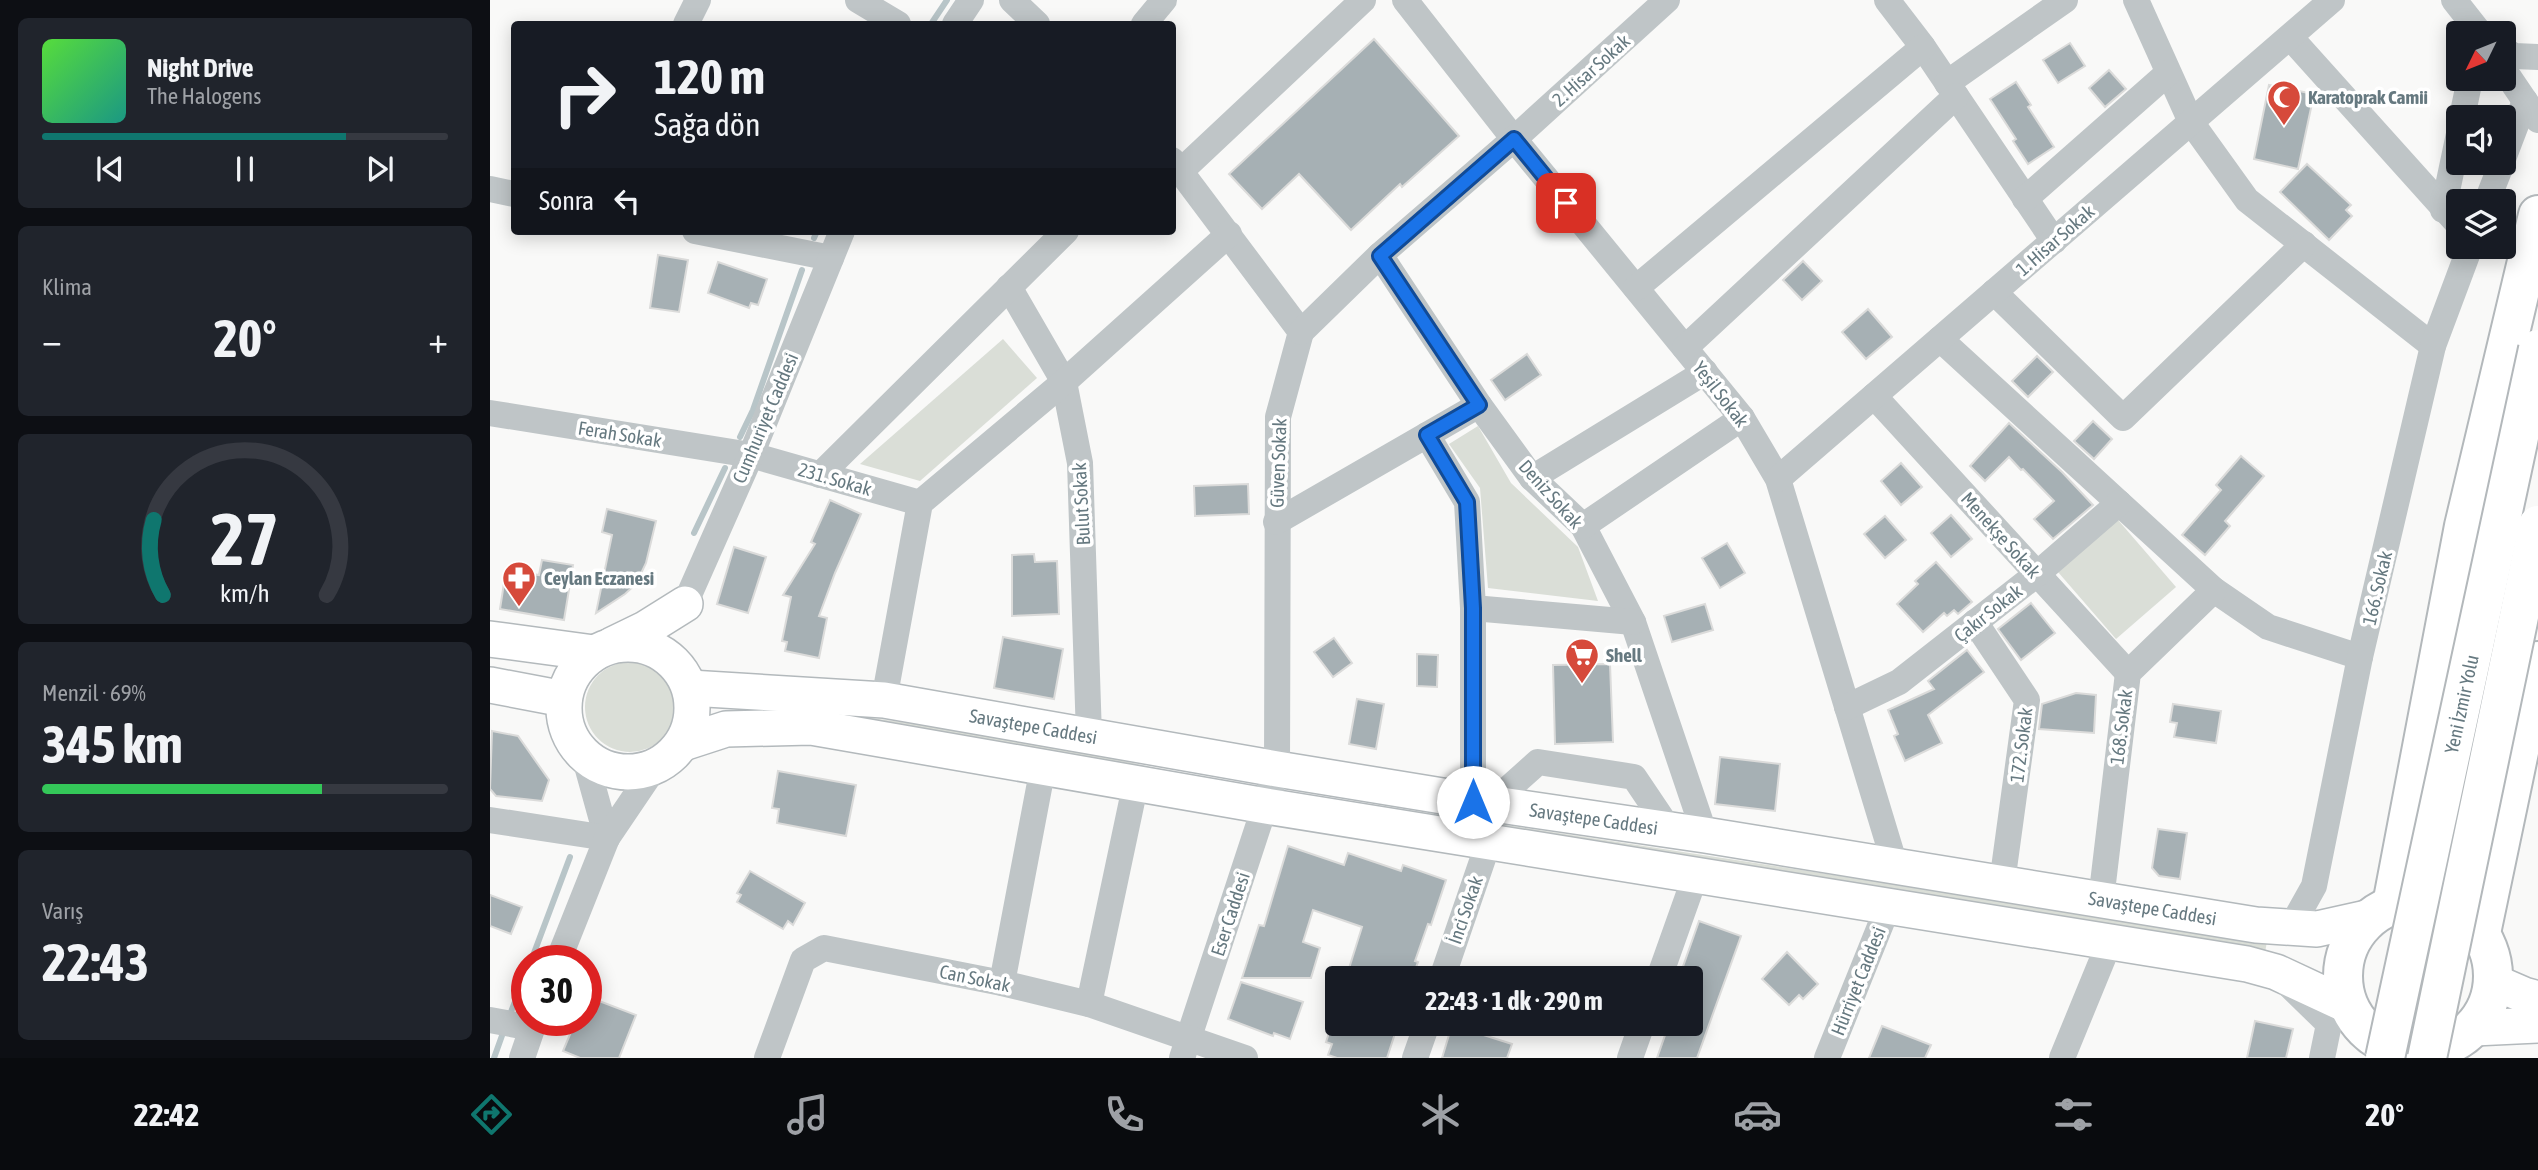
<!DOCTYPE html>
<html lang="tr">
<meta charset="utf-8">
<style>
:root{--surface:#171b24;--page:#20242c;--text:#f1f3f6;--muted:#9ea1a6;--line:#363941;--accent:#0f766e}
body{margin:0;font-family:"Asap Condensed",sans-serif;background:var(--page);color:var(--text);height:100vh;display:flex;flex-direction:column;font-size:26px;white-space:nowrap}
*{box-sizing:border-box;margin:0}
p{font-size:23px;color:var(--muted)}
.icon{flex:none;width:38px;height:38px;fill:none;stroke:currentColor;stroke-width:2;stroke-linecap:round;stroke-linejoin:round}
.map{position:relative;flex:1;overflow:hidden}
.panel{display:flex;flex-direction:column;gap:18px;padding:18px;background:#0d0f14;width:490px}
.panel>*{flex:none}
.guide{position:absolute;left:21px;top:21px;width:665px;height:214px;border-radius:7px;box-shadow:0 4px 18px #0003;background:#171b24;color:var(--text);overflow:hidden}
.needle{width:46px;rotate:227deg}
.controls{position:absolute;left:1956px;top:21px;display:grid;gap:14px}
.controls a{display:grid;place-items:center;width:70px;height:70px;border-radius:7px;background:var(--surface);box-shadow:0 4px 18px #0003;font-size:35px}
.speed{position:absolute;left:21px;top:945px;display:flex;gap:14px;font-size:35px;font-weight:700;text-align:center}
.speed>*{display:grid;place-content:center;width:91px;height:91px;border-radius:50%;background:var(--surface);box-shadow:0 4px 18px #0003;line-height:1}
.speed .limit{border:10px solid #d22;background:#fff;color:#111}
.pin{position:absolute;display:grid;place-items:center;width:60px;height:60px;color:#fff;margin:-30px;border-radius:14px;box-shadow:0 4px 10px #0006}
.me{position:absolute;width:77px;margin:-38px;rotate:0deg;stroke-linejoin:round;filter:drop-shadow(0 0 5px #0008)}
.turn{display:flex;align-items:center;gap:24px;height:147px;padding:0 28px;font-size:32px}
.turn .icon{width:91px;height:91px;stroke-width:2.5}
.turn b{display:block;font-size:49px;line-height:60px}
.then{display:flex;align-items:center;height:66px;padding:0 28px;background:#0003;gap:14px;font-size:26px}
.big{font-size:52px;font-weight:700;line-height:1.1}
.panel .widget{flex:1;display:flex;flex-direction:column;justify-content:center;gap:10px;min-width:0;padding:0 24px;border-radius:10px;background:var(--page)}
.panel .dial{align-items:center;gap:0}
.dial svg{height:182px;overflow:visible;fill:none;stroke:var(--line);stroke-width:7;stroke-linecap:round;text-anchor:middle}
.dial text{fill:var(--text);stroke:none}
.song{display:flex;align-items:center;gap:21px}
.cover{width:84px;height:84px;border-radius:10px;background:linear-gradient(135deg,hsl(110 70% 55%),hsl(170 70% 35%))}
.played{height:7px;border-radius:4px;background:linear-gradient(90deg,var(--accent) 75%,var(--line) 75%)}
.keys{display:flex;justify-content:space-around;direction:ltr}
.heat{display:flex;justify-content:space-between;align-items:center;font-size:38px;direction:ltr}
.charge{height:10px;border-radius:5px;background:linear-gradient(90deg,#34c759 69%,var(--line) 0)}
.trip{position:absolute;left:835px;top:966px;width:378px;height:70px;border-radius:7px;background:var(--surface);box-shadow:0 4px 18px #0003;font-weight:700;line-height:70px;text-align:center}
.dock{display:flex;height:112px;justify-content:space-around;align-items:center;background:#090b0e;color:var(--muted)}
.dock .icon{width:49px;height:49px}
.dock .active{color:var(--accent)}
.dock b{font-size:32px;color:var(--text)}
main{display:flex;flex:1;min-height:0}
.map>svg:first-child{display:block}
</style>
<main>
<section class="panel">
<div class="widget">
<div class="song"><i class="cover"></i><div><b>Night Drive</b><p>The Halogens</p></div></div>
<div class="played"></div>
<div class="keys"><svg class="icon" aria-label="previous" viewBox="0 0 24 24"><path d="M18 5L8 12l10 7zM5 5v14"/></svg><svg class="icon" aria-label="pause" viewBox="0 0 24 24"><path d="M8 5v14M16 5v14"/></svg><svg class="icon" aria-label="next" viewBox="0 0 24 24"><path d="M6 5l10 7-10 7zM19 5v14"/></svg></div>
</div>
<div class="widget"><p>Klima</p>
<div class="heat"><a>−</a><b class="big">20°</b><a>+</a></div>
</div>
<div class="widget dial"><svg viewBox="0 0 100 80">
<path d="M14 69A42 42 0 1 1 86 69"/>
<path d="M14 69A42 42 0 0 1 10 36" stroke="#0f766e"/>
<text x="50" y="56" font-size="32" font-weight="700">27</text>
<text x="50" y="72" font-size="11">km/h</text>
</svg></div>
<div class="widget"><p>Menzil · 69%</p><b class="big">345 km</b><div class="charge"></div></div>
<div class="widget"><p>Varış</p><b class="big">22:43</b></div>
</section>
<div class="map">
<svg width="2048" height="1058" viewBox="0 0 2048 1058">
<rect width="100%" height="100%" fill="#f9f9f8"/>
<g fill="#daded7">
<polygon points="513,339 547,378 430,481 370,464"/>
<polygon points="988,426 1021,483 1088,547 1108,601 998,588 990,488 959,444"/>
<polygon points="1628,520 1686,587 1626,639 1568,572"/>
<circle cx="140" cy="707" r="45"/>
<path d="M293,707C441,724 588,747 732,784Z"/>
<polygon points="807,793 1777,941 1775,953 806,795"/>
</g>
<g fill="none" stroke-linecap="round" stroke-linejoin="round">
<g stroke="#b8c5c8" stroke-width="6">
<polyline points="441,24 457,0"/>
<polyline points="324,238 327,231"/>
<polyline points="250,437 263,410 312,270"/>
<polyline points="204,533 235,468"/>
<polyline points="41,961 80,857"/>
<polyline points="19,1017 37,971"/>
<polyline points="4,1058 14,1030"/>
</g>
</g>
<g fill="#a6b0b4" stroke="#dbdbda" stroke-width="2">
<polygon points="884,39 969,136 912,187 910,184 861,230 809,174 772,209 739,174"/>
<polygon points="1580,43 1595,66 1568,83 1553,60"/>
<polygon points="1619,70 1636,89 1615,107 1599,88"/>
<polygon points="1526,82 1541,105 1538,107 1564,147 1538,164 1523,141 1526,139 1500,99"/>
<polygon points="1779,85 1824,94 1808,169 1764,159"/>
<polygon points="1817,164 1861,205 1856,210 1862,216 1839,240 1790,192"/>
<polygon points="168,255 198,260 189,312 160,308"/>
<polygon points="1313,261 1332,281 1312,300 1293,280"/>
<polygon points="228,262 277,279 268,305 261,303 259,308 218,293"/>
<polygon points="1378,309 1402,337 1376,359 1352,332"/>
<polygon points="1037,354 1051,375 1015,400 1001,380"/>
<polygon points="1547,356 1563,372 1538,397 1522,381"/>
<polygon points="1603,421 1622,439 1604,459 1584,441"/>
<polygon points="1519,423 1572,472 1603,505 1563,539 1544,519 1564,501 1533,469 1531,470 1519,457 1495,481 1480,466"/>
<polygon points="1751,456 1774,476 1735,521 1740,526 1715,555 1692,535 1731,490 1726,485"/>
<polygon points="1411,463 1432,487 1411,505 1391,481"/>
<polygon points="758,484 759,514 705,516 704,486"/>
<polygon points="340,500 371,514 345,573 329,616 337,618 329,658 295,651 297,642 292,641 301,597 293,595 325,544 321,542"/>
<polygon points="117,509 166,521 156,563 146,584 135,594 106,613 122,535 112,532"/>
<polygon points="1461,515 1482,539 1461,557 1441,533"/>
<polygon points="1395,516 1416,540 1395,558 1374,534"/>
<polygon points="1237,543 1255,573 1230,588 1212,558"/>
<polygon points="244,547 276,557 258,613 227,604"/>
<polygon points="544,554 545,562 567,561 569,614 522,616 522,555"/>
<polygon points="52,560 83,565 74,620 10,609 16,570 49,575"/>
<polygon points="1446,562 1482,602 1468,614 1464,610 1457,616 1454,613 1433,632 1407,604 1428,584 1425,581"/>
<polygon points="1541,603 1565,633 1531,660 1508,629"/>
<polygon points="1215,604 1223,630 1182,642 1174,616"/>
<polygon points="513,637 573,649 564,699 504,688"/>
<polygon points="844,638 862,663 843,677 824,652"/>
<polygon points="1477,650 1494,672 1438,715 1452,743 1415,761 1404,736 1408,734 1398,710 1444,689 1438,681"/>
<polygon points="927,654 948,655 947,687 927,686"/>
<polygon points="1120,664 1123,742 1065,744 1063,665"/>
<polygon points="1586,693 1606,695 1604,733 1549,729 1552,704"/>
<polygon points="867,699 894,704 886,749 859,744"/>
<polygon points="1683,704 1731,711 1726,743 1684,737 1687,723 1680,722"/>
<polygon points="2,731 28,736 59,780 52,801 6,796 0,789"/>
<polygon points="1230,757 1290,764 1285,811 1225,804"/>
<polygon points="288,771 366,785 356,836 287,823 289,809 282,808"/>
<polygon points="1668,829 1697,833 1690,879 1669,876 1662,868"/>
<polygon points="798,846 854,865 858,853 911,871 913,865 956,880 941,925 938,924 925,961 928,962 922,978 856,978 872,927 823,910 813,942 830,948 821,978 752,978 769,925 774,926"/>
<polygon points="260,871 315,903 303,925 298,921 293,929 247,902 251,895 247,893"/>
<polygon points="0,895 32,907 21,934 0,926"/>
<polygon points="1209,921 1251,936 1207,1058 1167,1058 1179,1024 1200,1024 1200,978 1189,978"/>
<polygon points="1297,952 1328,984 1313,999 1309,995 1299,1005 1272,979"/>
<polygon points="751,982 813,1002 800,1039 784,1033 783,1036 738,1019"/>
<polygon points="96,996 146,1015 129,1058 90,1058 73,1051 86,1020 96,1020"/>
<polygon points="1765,1021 1803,1029 1796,1058 1757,1058"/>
<polygon points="842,1024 908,1024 897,1058 847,1058 838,1055 842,1044 836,1042"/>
<polygon points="962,1025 1022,1044 1017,1058 952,1058"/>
<polygon points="1392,1026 1441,1045 1435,1058 1379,1058"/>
</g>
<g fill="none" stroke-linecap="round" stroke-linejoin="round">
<g stroke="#b3b9bc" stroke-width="38">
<g id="major">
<polyline points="0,639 104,653"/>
<circle cx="138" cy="708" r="64"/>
<polyline points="122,645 155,629 195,604"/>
<polyline points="0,685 74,699"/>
<path id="s1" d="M200,688L394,700L787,769L983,801L1215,835L1766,925L1827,929L1881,917"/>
<polyline points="193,743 236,729 321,727 776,806 1757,964 1786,972 1859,1006"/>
<polyline points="2004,982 2034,995 2048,999"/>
<polyline points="1984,1028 2048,1025"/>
</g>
</g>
<g stroke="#b3b8bb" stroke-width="42">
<g id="highway">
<circle cx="1928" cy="976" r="75"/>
<polyline points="1902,905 1974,526 2048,215"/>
<polyline points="1991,933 2048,661"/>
</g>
</g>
<g stroke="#bfc5c7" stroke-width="26">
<polyline points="368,0 408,24"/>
<polyline points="522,0 547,24"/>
<polyline points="915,0 1024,139 1252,418 1288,479 1405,865"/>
<polyline points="1397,0 1433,47 1564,241"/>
<polyline points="1646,0 1701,122 1757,200 1943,346"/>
<polyline points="1964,0 1990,33"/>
<polyline points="196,24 208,0"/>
<polyline points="465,24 481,0"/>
<polyline points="654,24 674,0"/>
<polyline points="1800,37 1969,225"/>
<polyline points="2014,50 2024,56 2048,57"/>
<polyline points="2014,70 2048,120"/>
<polyline points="1457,83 1575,0"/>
<polyline points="1972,117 1980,79"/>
<polyline points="2014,156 2035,101"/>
<polyline points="682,160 811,332 788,417 787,769 692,1058"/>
<polyline points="691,171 873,0"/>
<polyline points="0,189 24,194"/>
<polyline points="1535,199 1678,73"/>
<polyline points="1997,201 2012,163"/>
<polyline points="1953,210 1969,134"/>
<polyline points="205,231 341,258"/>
<polyline points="890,255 989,405 1042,478 1093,526 1143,622 1215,835"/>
<polyline points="519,287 574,382 590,463 599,736"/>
<polyline points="1146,288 1433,47"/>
<polyline points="1504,292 1633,418 1814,244"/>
<polyline points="811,332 890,255 1024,139 1177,0"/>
<polyline points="1450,339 1724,590 1778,627 1870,657"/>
<polyline points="1195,348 1466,96"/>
<polyline points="1384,396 1638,673"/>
<polyline points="0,413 261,455 430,503"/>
<polyline points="937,435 977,502 983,608 983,801"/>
<polyline points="330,475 576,231"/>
<polyline points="1042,478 1215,372"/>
<polyline points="1288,479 1842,0"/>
<polyline points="786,522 989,405"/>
<polyline points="1093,526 1252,418"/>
<polyline points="195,604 261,455 352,231"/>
<polyline points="983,608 1143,622"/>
<polyline points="1485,622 1537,700 1512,883"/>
<polyline points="394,700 430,503 574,382 739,234"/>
<polyline points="1357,707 1409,682 1547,574 1629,503"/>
<polyline points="94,755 117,838"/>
<polyline points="1001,804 1048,762 1144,777 1179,829"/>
<polyline points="0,820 117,838"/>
<polyline points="1611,900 1638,673 1724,590"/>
<polyline points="1800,929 1824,886 1870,657 1943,346 1980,247"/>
<polyline points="68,961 117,838 165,767"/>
<polyline points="952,978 999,841"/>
<polyline points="1169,978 1206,874"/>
<polyline points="512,983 553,767"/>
<polyline points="1800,986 1839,1024 1832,1058"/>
<polyline points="599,1004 646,782"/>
<polyline points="0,1020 42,1028"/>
<polyline points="32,1058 45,1020"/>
<polyline points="277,1058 313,960 334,948 512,983 599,1004 755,1058"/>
<polyline points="925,1058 937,1024"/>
<polyline points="1140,1058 1152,1024"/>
<polyline points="1337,1058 1399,904"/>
<polyline points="1572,1058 1620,941"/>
</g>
<use href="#major" stroke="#fff" stroke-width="35"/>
<use href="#highway" stroke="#fff" stroke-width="38"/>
<g stroke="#b3b8bb" stroke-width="42" stroke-linecap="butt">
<g id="highway-bridge">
<path id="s2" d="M1895,1058L2048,349"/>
<polyline points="1937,1058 2048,525"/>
</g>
</g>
<use href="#highway-bridge" stroke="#fff" stroke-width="38"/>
</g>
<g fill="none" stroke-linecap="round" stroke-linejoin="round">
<g stroke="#114b97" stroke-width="18">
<polyline id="route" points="983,802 983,608 977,502 937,435 989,405 890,256 1024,139 1076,203"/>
</g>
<use href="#route" stroke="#1a73e8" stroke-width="12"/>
</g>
<defs>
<g id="mosque-pin" transform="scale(1.75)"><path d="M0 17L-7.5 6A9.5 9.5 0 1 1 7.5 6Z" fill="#d64a3b" stroke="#fff"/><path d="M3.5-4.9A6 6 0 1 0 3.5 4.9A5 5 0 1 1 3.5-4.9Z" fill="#fff"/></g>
<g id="pharmacy-pin" transform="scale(1.75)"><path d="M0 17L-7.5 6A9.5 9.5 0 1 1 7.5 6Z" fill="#d64a3b" stroke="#fff"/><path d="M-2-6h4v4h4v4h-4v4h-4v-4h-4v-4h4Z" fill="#fff"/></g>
<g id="supermarket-pin" transform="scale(1.75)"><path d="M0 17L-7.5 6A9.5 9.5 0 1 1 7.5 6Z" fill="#d64a3b" stroke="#fff"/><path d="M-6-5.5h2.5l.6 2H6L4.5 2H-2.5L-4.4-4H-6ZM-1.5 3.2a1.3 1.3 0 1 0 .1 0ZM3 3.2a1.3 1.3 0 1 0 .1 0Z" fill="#fff"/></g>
</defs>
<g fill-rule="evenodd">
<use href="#mosque-pin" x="1794" y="97"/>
<use href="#pharmacy-pin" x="29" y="578"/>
<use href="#supermarket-pin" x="1092" y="655"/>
</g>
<g text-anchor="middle" stroke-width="7" stroke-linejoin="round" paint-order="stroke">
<g font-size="19" fill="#667980" stroke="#fff">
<text transform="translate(1101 70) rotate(-42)" y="7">2. Hisar Sokak</text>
<text transform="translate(1565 240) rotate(-41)" y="7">1. Hisar Sokak</text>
<text transform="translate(1231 394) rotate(52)" y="7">Yeşil Sokak</text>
<text transform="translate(275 418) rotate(-67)" y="7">Cumhuriyet Caddesi</text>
<text transform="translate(130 434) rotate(9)" y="7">Ferah Sokak</text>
<text transform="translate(788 463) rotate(-88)" y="7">Güven Sokak</text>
<text transform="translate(345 479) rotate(16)" y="7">231. Sokak</text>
<text transform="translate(1061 494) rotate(48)" y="7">Deniz Sokak</text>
<text transform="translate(591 504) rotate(-93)" y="7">Bulut Sokak</text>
<text transform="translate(1511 535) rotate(48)" y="7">Menekşe Sokak</text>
<text transform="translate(1887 588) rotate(-77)" y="7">166. Sokak</text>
<text transform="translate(1498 613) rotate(-38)" y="7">Çakır Sokak</text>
<text dy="7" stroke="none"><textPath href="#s2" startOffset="362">Yeni İzmir Yolu</textPath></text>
<text dy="7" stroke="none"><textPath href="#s1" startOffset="346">Savaştepe Caddesi</textPath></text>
<text transform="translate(1631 727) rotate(-83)" y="7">168. Sokak</text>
<text transform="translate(1531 745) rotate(-83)" y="7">172. Sokak</text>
<text dy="7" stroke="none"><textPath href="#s1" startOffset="914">Savaştepe Caddesi</textPath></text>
<text dy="7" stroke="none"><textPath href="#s1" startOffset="1480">Savaştepe Caddesi</textPath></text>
<text transform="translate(975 910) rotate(-71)" y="7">İnci Sokak</text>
<text transform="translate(740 914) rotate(-72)" y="7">Eser Caddesi</text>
<text transform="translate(485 978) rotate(12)" y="7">Can Sokak</text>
<text transform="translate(1368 981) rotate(-68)" y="7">Hürriyet Caddesi</text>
</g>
<g font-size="19" font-weight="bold" fill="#667980" stroke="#fff" text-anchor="start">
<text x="1818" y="104">Karatoprak Camii</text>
<text x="54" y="585">Ceylan Eczanesi</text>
<text x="1116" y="662">Shell</text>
</g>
</g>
</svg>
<div class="controls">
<a><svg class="needle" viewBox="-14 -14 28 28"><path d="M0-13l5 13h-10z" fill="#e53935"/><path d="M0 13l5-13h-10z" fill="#9ea1a6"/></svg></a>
<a><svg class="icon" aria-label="sound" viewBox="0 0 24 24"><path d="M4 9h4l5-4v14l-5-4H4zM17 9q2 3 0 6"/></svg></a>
<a><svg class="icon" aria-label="layers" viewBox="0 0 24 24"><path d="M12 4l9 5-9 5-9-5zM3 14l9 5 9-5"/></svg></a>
</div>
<div class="speed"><div class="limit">30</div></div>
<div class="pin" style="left:1076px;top:203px;background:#d93025"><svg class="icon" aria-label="arrive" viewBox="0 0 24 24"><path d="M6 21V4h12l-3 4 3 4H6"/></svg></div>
<svg class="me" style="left:983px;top:802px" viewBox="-20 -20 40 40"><circle r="19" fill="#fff"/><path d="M0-13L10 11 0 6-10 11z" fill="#1a73e8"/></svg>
<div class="trip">22:43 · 1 dk · 290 m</div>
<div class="guide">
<div class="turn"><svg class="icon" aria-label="right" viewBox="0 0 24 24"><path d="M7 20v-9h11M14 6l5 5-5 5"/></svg><div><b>120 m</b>Sağa dön</div></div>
<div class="then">Sonra<svg class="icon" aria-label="left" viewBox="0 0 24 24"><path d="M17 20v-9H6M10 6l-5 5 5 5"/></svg></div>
</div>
</div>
</main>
<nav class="dock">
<b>22:42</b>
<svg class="icon active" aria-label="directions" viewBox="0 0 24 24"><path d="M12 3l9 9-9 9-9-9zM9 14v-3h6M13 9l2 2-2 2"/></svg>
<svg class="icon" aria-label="music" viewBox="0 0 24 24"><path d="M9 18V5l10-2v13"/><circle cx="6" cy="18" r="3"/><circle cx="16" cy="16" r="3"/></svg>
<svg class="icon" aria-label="phone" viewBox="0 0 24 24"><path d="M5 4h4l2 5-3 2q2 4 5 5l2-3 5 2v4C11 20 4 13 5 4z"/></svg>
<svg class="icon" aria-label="climate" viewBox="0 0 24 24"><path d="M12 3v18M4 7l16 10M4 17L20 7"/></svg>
<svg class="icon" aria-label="car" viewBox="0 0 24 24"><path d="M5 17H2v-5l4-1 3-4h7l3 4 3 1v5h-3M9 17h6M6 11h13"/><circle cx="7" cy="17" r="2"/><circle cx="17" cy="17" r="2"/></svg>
<svg class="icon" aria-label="filters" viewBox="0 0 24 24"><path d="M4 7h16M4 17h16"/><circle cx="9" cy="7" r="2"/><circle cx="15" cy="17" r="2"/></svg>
<b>20°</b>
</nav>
